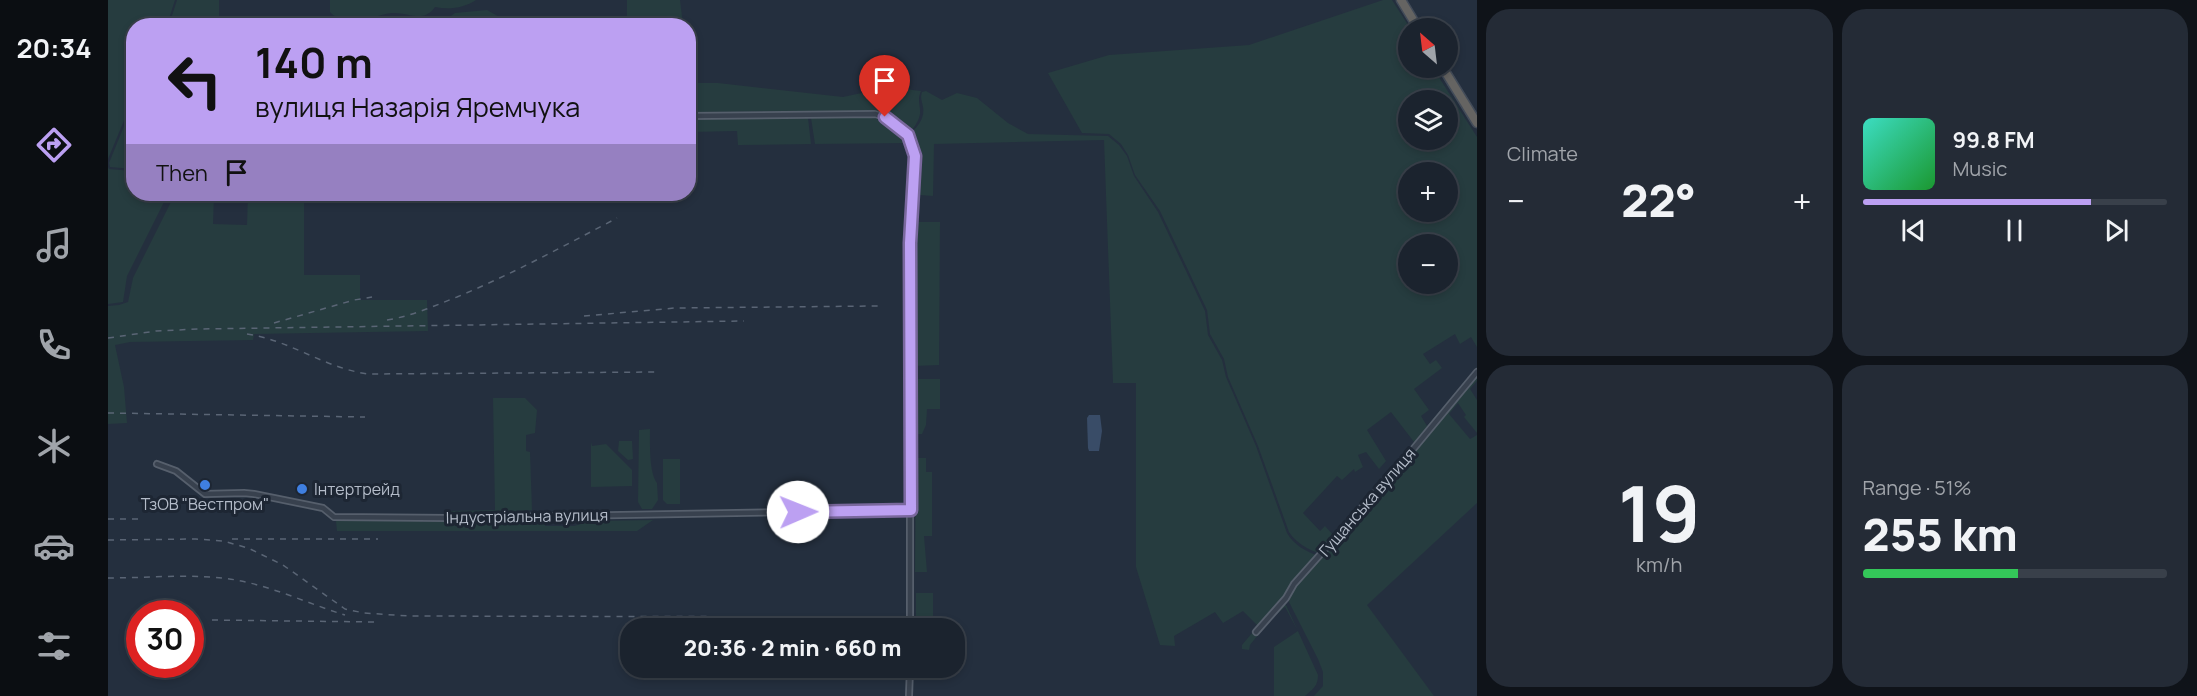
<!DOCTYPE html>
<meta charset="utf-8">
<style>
:root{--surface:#1b232e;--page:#242b36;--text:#f1f3f6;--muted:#a0a4aa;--line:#39404a;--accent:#bca0f2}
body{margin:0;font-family:Manrope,sans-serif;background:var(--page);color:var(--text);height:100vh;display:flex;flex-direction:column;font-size:22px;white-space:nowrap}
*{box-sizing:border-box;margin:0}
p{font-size:20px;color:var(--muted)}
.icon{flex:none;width:33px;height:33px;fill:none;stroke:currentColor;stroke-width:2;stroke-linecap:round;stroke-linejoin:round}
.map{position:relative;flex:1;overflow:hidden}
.details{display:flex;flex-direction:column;gap:9px;padding:9px;background:#0f1319;width:720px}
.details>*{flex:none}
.banner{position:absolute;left:18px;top:18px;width:570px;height:183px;border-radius:24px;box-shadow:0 3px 9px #0003,0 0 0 2px var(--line);background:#bca0f2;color:#111;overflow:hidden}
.needle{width:39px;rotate:332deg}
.buttons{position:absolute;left:1290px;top:18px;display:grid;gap:12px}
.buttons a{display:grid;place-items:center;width:60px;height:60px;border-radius:50%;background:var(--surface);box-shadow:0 3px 9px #0003,0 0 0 2px var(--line);font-size:30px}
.speed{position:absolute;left:18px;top:600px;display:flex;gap:12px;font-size:30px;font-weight:700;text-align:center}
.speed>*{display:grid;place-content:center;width:78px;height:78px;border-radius:50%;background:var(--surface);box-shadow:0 3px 9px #0003,0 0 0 2px var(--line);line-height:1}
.speed .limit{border:9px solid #d22;background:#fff;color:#111}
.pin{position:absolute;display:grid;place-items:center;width:51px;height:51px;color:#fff;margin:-62px -26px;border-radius:50% 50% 50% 0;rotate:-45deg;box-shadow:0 0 6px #0007}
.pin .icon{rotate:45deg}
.me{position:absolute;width:66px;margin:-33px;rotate:89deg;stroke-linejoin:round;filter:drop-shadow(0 0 4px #0008)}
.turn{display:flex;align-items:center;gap:21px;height:126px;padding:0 30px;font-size:27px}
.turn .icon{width:78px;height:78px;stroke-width:2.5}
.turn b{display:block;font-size:42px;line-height:51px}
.then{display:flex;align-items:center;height:57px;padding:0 30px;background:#0003;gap:12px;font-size:22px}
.big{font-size:45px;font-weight:800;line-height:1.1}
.details .widget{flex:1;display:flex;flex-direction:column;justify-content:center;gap:9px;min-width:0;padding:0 21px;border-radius:24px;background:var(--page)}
.details .dial{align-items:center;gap:0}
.dial b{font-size:78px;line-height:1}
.song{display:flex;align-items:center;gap:18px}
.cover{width:72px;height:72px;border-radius:9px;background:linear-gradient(135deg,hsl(170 70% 55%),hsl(130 70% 35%))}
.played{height:6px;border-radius:3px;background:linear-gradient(90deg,var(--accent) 75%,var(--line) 75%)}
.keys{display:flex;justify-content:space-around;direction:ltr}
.heat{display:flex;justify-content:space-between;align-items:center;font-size:33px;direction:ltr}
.charge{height:9px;border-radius:4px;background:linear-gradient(90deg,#34c759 51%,var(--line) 0)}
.details .tiles{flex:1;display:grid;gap:9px;grid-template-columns:repeat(2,1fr)}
.trip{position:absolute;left:512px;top:618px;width:345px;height:60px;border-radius:24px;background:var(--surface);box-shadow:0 3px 9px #0003,0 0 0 2px var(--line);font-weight:800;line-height:60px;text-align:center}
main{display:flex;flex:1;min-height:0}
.menu{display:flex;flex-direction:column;width:108px;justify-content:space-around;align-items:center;background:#0b0e12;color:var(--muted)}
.menu .icon{width:42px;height:42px}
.menu .active{color:var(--accent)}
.menu b{font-size:27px;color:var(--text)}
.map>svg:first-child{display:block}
</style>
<main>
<nav class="menu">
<b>20:34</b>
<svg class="icon active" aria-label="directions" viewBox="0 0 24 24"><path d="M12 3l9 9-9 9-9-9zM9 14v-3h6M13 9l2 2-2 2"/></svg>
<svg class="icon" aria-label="music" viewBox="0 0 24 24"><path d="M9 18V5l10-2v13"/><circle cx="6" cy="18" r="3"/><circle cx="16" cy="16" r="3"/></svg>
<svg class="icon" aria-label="phone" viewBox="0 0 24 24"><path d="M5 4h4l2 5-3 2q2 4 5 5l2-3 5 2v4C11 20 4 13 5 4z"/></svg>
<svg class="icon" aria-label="climate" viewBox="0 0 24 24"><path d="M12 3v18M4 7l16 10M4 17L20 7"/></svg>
<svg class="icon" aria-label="car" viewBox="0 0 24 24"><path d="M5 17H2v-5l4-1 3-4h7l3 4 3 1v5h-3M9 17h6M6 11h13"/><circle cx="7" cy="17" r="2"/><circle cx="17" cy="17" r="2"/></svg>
<svg class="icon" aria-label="filters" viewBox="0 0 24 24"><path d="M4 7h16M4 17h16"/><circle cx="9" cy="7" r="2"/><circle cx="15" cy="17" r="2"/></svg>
</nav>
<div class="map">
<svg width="1369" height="696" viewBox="0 0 1369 696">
<rect width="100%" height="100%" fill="#242f3e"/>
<g fill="#263c3f" fill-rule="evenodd">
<polygon points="0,0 67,0 59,25 26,26 25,99 0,159"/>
<polygon points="69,0 111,0 111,25 61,25"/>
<path d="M222,0H368C356,8 341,10 327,7C315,24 301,12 284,13C270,14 253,24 242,23C233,22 228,18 222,12Z"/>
<polygon points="519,0 572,0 575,25 519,25"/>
<path d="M1275,0H1284L1302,28L1300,68H1325L1369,137V347L1363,337L1352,344L1347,334L1315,354L1322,364L1328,360L1334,368L1306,389L1321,410L1313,416L1319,426L1369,367V369L1291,464L1213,554C1201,550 1188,543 1181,532L1150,446L1120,377L1116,359L1102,334L1099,310L1052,211L1027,175L1020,155L1013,144L1001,134L974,133L940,73L1001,55L1141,45ZM1300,100H1340V140H1300ZM1300,172H1340V212H1300ZM1300,244H1340V284H1300ZM1283,412L1306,442L1226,536L1217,526L1212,531L1195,513L1229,476L1234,480L1246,469L1247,472L1255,467L1250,455L1258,452L1271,469L1278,461L1259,430Z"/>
<polygon points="379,10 395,19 396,25 342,25 339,19 347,13"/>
<path d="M581,83H610L735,97L782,87L813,91C806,106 821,111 802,132L794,122L770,111L581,112Z"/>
<path d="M818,91L834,100L849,93L869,98L900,123L920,134L1000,136L1011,145L1019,156L1026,176L1050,212L1097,311L1100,335L1114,360L1118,377L1148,446L1179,533C1185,544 1198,552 1211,556L1147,632L1173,605H1178L1210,675C1210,686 1205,689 1197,696H1166V647L1190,631L1177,607L1161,621L1142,645L1141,650L1134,649V645L1150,626L1135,611L1115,623L1107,612L1066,636L1067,646L1052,645L1028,567V383H1005L996,140L826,144L825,196L812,195L810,159L803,133C810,126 817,118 815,107C814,100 812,99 814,92Z"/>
<polygon points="25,104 25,169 2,167 1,163"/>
<polygon points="700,118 703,144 630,145 629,131 581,132 581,119"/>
<path d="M703,118C723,118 763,113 780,123C789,128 794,135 800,143L707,144Z"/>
<polygon points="0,167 1,169 25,171 26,194 60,194 19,276 15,302 0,304"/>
<polygon points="67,194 106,194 105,224 139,225 140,194 196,194 196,275 252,275 252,300 319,300 320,331 146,334 145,340 22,342 7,345 16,387 19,423 0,424 0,306 11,305 20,302 25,278"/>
<polygon points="807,222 832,222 831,365 807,366"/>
<polygon points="1369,374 1369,381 1362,389 1369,400 1369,433 1356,417 1358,415 1350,403 1341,414 1362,439 1369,435 1369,503 1259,605 1326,696 1206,696 1215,686 1215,672 1210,659 1181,602 1182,594 1187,585 1261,503"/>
<polygon points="807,379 832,379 832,409 819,409 818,425 814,434 807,434"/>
<polygon points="385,398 417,398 429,410 427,433 418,435 418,451 422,452 424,510 391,514 341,514 341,511 387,510"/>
<path d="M542,429C542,445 541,472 549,483L550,500L544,509H534L530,502L531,430Z"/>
<polygon points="511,441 524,441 525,459 520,460 510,451"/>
<polygon points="483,442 484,446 498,444 524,470 524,486 483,487"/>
<polygon points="808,458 818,458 818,472 824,472 824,536 816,536 819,572 807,572"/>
<polygon points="555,459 572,459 572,504 559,504 555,500"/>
<polygon points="545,520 529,531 229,531 228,521 437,521 437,526 466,526 483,521"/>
<rect x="808" y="593" width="17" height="35"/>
</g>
<polygon fill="#394c67" points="981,415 992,415 994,431 991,451 981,451 980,448 979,418"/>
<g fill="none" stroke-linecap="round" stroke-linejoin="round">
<g stroke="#565f6c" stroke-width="8">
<g id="minor">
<path d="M580,116L767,114C789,120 803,134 807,156L802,243V628"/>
<polyline points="49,464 68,471 97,494 136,493 146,494 215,508 226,517 340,518 803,510"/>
<polyline points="1148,632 1178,598 1186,584 1292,465 1369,372"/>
<polyline points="801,696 802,668"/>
</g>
</g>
<g stroke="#434c59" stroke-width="11">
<g id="trunk">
<polyline points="1293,0 1310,28"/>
<polyline points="1335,68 1369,123"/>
</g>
</g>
<use href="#minor" stroke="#38414e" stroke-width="4.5"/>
<use href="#trunk" stroke="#656462" stroke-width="8"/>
<g stroke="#5a6575" stroke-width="1.5" stroke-dasharray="6 6" stroke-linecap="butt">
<polyline points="476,316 567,308 770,306"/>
<path d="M279,320C304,316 326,306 349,297C404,274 456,246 509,218"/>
<polyline points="166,323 246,300 264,297"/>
<path d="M139,334C182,340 218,369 261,374L552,372"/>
<polyline points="0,338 48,331 90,329 636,321"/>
<polyline points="0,413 257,417"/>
<polyline points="0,519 36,519"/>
<polyline points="124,539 270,539"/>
<polyline points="0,540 88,539 115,541 140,548 175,565 237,609 256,613 301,616 778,617"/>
<path d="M0,578C40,578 90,573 128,580C166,587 201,604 237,615"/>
<polyline points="104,620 268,622"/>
<polyline points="525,625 777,626"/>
</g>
</g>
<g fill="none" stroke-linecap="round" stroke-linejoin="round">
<g stroke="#7a689d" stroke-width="15">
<polyline id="route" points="690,512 803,510 802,243 807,156 800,135 777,117"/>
</g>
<use href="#route" stroke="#bca0f2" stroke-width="10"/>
</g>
<g fill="#3f7fe0" stroke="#1d2633" stroke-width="2">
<circle cx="97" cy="485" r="6"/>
<circle cx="194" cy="489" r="6"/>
</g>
<g text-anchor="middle" stroke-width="6" stroke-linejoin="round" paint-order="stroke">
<g font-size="16" fill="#b4bcc9" stroke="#1d2633" text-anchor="start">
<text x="206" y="495">Інтертрейд</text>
<text x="97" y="510" text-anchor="middle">ТзОВ "Вестпром"</text>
</g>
<g font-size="16" fill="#b4bcc9" stroke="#1d2633">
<text transform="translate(1259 502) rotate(-49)" y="6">Гущанська вулиця</text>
<text transform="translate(419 516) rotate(-1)" y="6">Індустріальна вулиця</text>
</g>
</g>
</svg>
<div class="buttons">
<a><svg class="needle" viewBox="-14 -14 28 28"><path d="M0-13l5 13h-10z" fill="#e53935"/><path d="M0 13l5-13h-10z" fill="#a0a4aa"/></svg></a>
<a><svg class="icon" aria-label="layers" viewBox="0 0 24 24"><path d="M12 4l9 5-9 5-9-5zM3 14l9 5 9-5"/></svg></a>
<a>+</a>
<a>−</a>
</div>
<div class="speed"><div class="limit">30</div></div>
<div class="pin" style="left:777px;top:117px;background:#d93025"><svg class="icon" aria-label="arrive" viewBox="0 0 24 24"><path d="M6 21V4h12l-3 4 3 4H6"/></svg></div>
<svg class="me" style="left:690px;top:512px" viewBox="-20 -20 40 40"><circle r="19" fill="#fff"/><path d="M0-13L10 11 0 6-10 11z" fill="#bca0f2"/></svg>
<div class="trip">20:36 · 2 min · 660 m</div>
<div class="banner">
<div class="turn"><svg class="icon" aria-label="left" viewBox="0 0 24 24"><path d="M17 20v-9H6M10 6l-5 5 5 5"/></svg><div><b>140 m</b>вулиця Назарія Яремчука</div></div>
<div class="then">Then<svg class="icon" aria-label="arrive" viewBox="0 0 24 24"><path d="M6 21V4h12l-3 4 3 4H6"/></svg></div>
</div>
</div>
<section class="details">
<div class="tiles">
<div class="widget"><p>Climate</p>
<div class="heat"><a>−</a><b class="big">22°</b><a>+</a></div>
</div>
<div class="widget">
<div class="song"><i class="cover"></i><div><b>99.8 FM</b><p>Music</p></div></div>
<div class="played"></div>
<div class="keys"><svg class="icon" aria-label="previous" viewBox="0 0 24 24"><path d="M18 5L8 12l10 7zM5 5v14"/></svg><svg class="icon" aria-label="pause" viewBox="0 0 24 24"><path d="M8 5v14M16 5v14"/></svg><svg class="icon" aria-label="next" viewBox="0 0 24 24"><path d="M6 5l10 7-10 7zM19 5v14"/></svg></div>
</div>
<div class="widget dial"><b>19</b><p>km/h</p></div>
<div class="widget"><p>Range · 51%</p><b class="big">255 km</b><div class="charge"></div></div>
</div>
</section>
</main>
